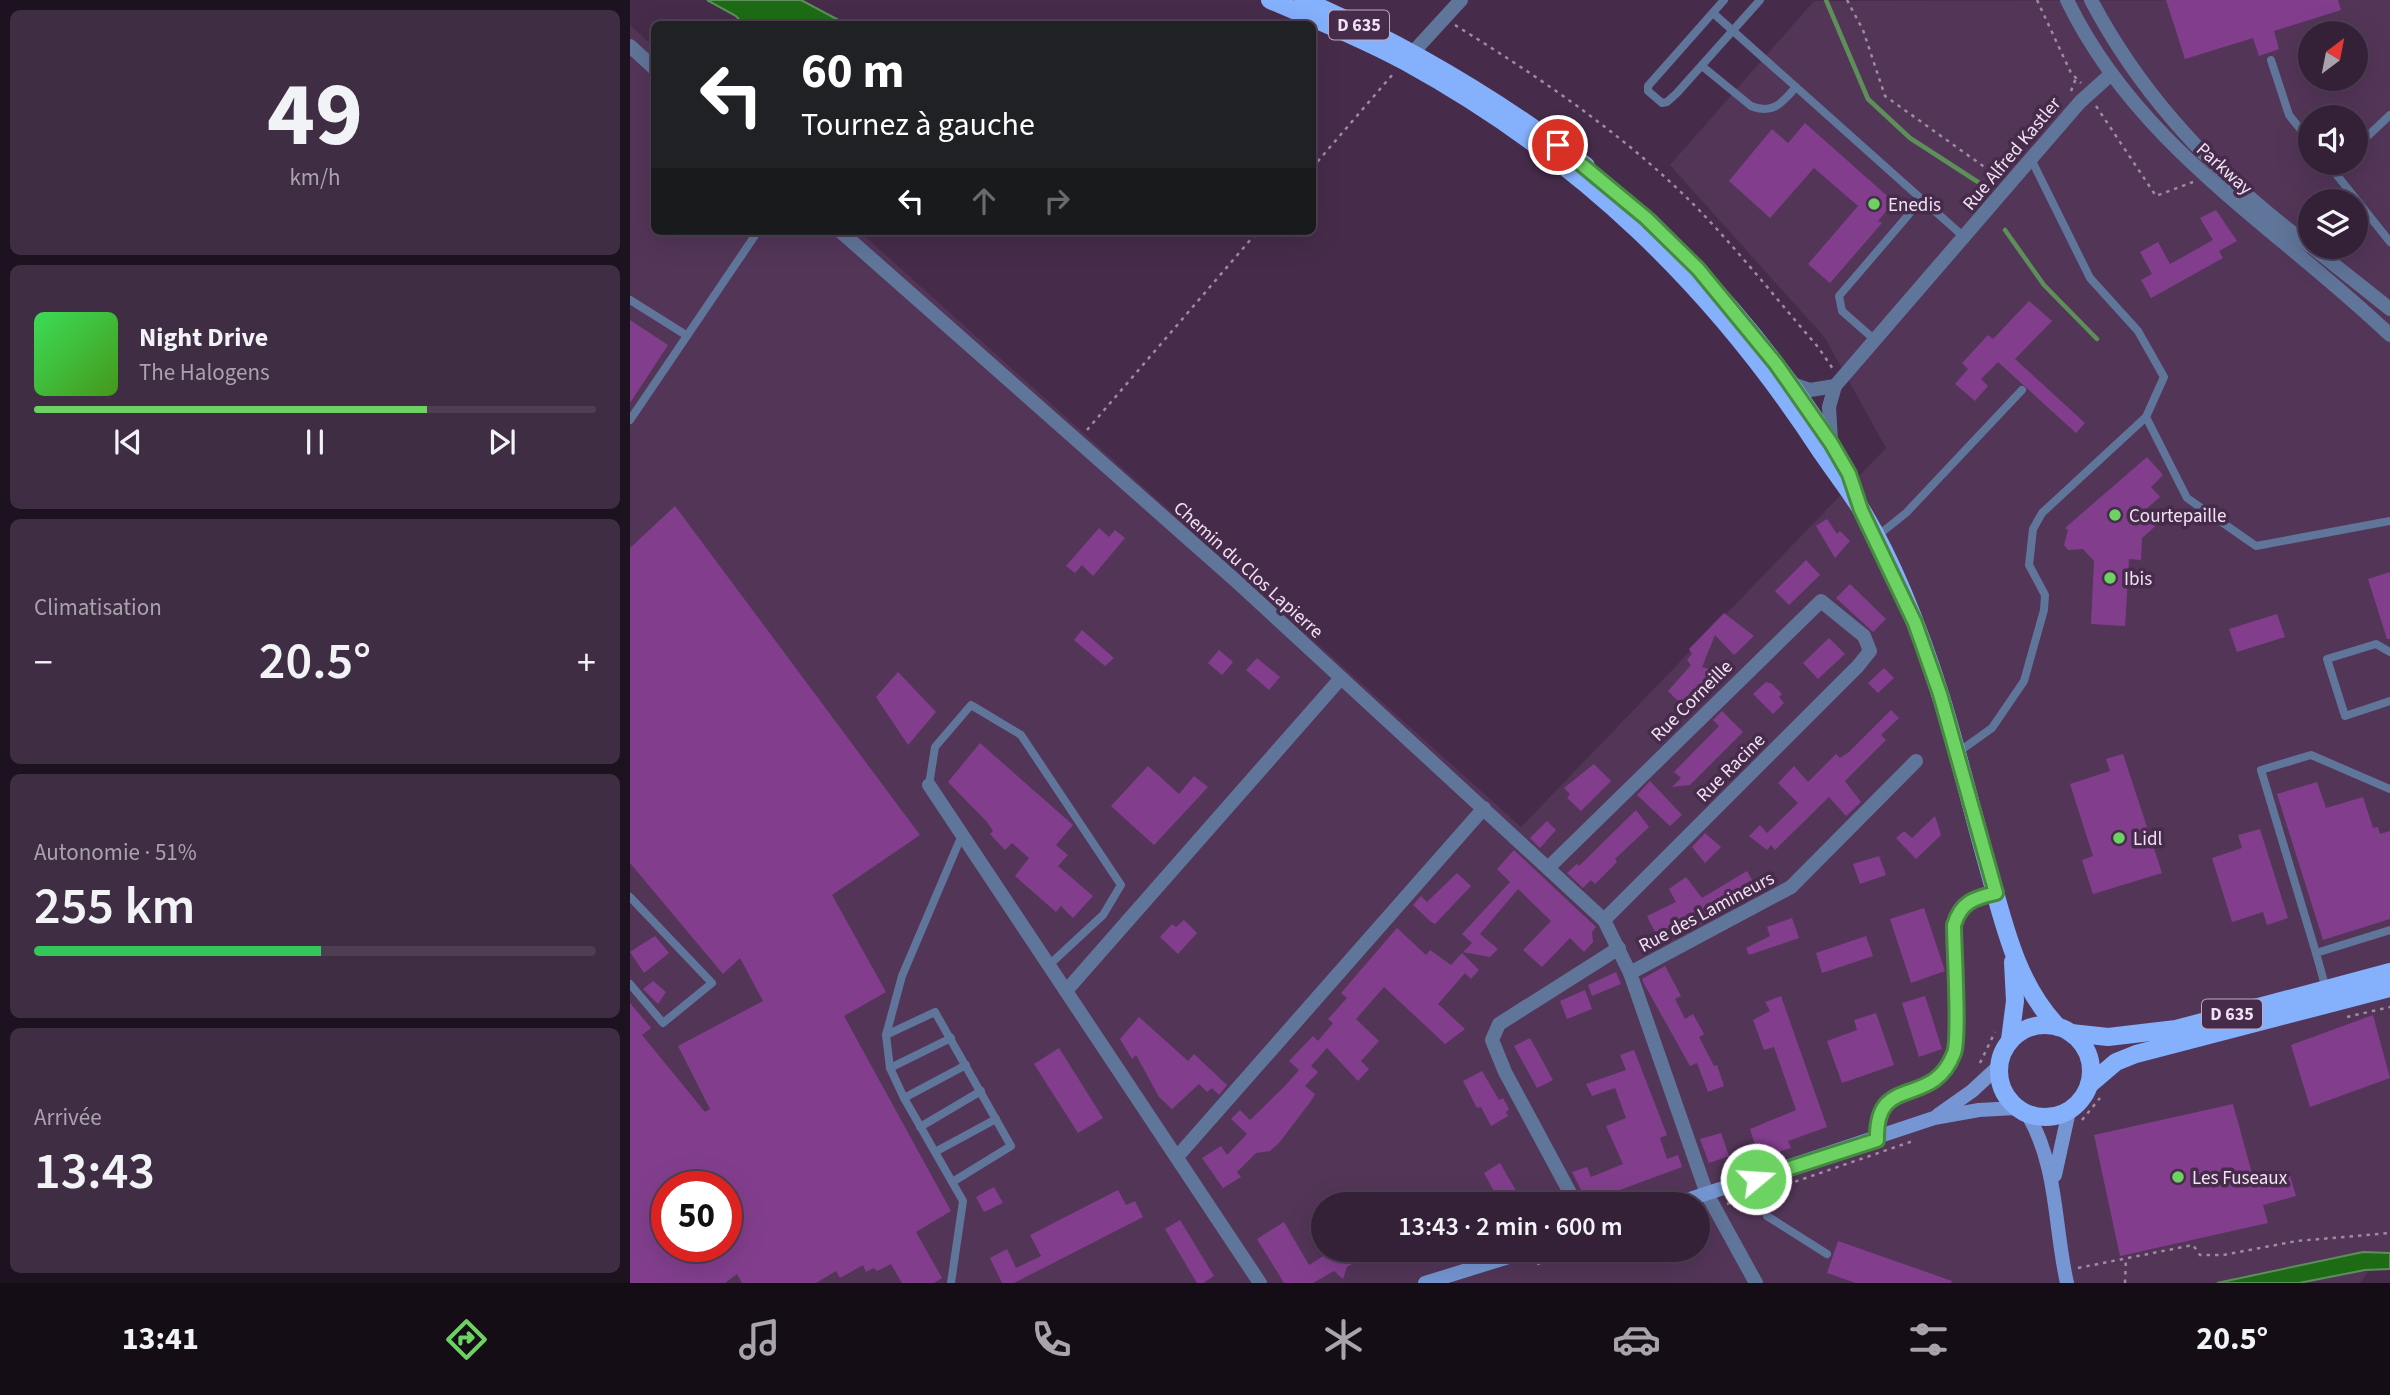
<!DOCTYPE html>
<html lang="fr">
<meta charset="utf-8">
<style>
:root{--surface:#342138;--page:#3f2e43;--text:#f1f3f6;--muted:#a9a3ae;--line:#4e3e53;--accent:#6cd362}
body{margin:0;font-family:"Source Sans 3",sans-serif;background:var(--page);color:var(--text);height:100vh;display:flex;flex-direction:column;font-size:26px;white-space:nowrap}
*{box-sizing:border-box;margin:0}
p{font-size:23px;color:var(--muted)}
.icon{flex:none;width:38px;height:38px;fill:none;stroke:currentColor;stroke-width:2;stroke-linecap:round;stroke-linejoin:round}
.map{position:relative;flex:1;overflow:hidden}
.details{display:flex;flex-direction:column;gap:10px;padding:10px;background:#1d121f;width:630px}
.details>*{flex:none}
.guide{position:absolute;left:21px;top:21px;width:665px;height:214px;border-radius:10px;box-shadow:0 7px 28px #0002,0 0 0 2px var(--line);background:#202124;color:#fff;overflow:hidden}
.needle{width:46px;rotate:32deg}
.fabs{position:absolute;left:1668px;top:21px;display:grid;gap:14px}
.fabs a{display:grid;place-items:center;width:70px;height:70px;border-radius:50%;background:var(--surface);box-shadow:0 7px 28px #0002,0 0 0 2px var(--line);font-size:35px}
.speed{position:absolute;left:21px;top:1171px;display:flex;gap:14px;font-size:35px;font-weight:700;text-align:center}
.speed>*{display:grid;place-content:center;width:91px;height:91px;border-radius:50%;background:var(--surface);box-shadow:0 7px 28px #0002,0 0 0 2px var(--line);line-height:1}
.speed .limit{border:10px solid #d22;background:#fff;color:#111}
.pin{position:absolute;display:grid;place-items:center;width:60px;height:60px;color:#fff;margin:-30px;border:4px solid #fff;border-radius:50%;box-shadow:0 2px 7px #0007}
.me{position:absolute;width:77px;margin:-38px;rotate:72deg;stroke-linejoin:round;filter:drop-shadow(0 0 5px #0008)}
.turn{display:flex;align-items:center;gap:24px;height:147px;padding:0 35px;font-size:32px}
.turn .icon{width:91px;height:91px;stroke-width:2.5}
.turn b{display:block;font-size:49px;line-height:60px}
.lanes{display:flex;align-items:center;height:66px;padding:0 35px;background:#0003;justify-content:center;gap:35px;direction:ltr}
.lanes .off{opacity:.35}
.big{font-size:52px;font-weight:600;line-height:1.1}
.details .widget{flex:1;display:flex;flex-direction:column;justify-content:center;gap:10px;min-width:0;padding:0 24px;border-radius:10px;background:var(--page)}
.details .dial{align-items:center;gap:0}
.dial b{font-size:91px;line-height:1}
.song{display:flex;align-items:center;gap:21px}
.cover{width:84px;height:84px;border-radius:10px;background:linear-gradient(135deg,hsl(130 70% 55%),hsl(100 70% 35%))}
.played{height:7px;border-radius:4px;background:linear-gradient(90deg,var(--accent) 70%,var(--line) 70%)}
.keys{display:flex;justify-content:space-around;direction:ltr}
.heat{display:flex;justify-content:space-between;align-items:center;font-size:38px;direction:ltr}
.charge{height:10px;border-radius:5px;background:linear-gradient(90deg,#34c759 51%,var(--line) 0)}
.trip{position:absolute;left:681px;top:1192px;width:399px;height:70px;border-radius:35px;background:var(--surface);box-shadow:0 7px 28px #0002,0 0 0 2px var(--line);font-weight:600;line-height:70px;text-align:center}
.menu{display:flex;height:112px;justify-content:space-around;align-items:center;background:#150d16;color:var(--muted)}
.menu .icon{width:49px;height:49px}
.menu .current{color:var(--accent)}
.menu b{font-size:32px;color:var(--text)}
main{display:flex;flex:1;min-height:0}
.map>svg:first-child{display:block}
</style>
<main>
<section class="details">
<div class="widget dial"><b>49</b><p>km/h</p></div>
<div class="widget">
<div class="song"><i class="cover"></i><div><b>Night Drive</b><p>The Halogens</p></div></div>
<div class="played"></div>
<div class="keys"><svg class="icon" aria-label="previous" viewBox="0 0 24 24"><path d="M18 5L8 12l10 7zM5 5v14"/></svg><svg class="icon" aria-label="pause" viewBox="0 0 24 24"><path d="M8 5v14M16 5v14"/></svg><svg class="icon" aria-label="next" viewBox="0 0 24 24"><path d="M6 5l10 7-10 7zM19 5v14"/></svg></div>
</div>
<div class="widget"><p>Climatisation</p>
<div class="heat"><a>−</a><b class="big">20.5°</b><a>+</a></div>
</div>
<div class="widget"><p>Autonomie · 51%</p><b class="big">255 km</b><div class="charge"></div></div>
<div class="widget"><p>Arrivée</p><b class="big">13:43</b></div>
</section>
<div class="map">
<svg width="1760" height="1283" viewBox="0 0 1760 1283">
<rect width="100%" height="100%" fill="#462c4a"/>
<path fill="#533558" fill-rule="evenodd" d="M1760,0V1262L1746,1261L1730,1283H0V25L24,47V231H229L891,827L1256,448L1195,338L1040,165L1184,1ZM1680,33H1726V79H1680ZM1680,117H1726V163H1680ZM1680,201H1726V247H1680ZM37,1186H96V1246H37ZM693,1204H1068V1250H693Z"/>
<g fill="#1d6c15" stroke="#5d8f58" stroke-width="2">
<polygon points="77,0 171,0 216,24 113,24 106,16"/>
<polygon points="1733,1252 1760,1253 1760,1269 1735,1270 1669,1283 1587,1283"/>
</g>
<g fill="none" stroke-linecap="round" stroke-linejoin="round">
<g stroke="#5d8f58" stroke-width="4.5">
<polyline points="1196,0 1238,99 1280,138 1351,184"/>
<polyline points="1375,230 1414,285 1467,339"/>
</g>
</g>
<g fill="#823e8d" fill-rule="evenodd">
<polygon points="1536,0 1708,0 1711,10 1644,31 1649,49 1629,56 1623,38 1555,59"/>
<polygon points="1175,123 1264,202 1248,221 1252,223 1200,283 1178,264 1228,206 1184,168 1140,218 1099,181 1142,129 1158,143"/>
<polygon points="1586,210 1607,241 1589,251 1593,258 1521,298 1511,280 1522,274 1510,252 1528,242 1540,264 1583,240 1570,218"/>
<polygon points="1399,301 1422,321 1385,359 1455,423 1446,433 1368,362 1351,379 1358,386 1345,401 1325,384 1338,369 1332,363 1358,335 1363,339"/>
<polygon points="0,320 38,345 0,403"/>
<polygon points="1517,457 1533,475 1521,487 1530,497 1516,509 1529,523 1512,538 1511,560 1499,559 1495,626 1461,624 1464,561 1453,549 1438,550 1434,545 1438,530 1435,528"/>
<path d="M45,506L290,835L202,895L256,992L214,1016L321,1211L286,1232L312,1278L304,1283H272L261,1264L247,1271L244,1268L236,1272L233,1265L210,1278L206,1271L186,1283H112L107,1274L95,1283H0V1003L21,1028L12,1035L75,1112L80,1109L48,1046L133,1001L110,958L93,974L0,863V548ZM37,1186H96V1246H37Z"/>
<polygon points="1197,519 1207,534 1210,531 1220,541 1205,558 1186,526"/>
<polygon points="469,528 479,537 485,530 495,538 463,576 452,565 445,573 436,566"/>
<polygon points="1176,560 1190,575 1159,605 1145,591"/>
<polygon points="1760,572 1760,639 1757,639 1738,579"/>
<polygon points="1220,584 1256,619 1243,632 1206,598"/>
<polygon points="1094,613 1124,636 1104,655 1085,635 1072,667 1090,672 1097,678 1086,689 1080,683 1055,708 1038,691 1061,665 1057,660 1062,654 1059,649"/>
<polygon points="1647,614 1655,637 1607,652 1599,629"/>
<polygon points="452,630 484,658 475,666 444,640"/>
<polygon points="1199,638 1215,654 1188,679 1173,663"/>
<polygon points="589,650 603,662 592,675 578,663"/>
<polygon points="627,658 650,677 639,690 616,670"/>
<polygon points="1254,668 1264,678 1248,693 1238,683"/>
<polygon points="268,672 306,712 278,745 246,697"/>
<polygon points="1136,682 1142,684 1152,694 1149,697 1154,703 1143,714 1123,694"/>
<polygon points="1261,710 1269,718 1251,735 1256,740 1215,781 1231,802 1216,816 1199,797 1145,850 1141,845 1137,850 1119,836 1130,825 1137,833 1168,803 1148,783 1164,766 1178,782 1206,754 1210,758 1219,752"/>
<polygon points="1092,711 1113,732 1060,785 1042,787 1051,778 1044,772 1089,726 1083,720"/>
<polygon points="350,743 443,825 426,845 438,855 428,866 463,896 443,918 431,906 426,912 385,876 399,858 382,843 375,850 360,834 363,831 357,822 318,782"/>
<polygon points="1493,754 1532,873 1463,894 1452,860 1463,856 1440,784 1480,771 1476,759"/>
<polygon points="964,764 981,781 951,811 937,798 940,794 934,788"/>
<polygon points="518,766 549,794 564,776 578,787 524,845 481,806"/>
<polygon points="1020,781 1052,815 1040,826 1007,795"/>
<polygon points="1687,782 1696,808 1733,797 1743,828 1748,827 1750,834 1760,831 1760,919 1693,940 1647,794"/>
<polygon points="1006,810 1019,827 985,859 987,862 965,884 961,880 953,888 937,873 947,864 949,866"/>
<polygon points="1305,816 1311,835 1286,859 1266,838 1274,831 1282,838"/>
<polygon points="917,821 926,830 910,848 900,838"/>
<polygon points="1630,829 1658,918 1637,925 1633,912 1602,922 1582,858 1612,848 1608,835"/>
<polygon points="1075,833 1091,847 1075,863 1062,847"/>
<polygon points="884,850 966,927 962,932 963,942 954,952 940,938 912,967 893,950 921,921 888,889 850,934 868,949 860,957 833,952 842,943 832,934 880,882 867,869"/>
<polygon points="1249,856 1256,875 1230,884 1223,864"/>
<polygon points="1117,871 1126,887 1080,912 1083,918 1067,926 1062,918 1026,934 1017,916 1046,902 1039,889 1056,877 1072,898"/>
<polygon points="827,873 841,886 805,924 800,921 783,905 791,896 797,902"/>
<polygon points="1294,908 1315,971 1281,983 1260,919"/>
<polygon points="1162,918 1169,938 1119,955 1116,948 1140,936 1137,927"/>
<polygon points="554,920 567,933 548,954 530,937 542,924 546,927"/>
<polygon points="767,928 796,955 800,950 821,965 832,953 849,970 841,979 835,973 808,1004 835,1029 815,1044 754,987 726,1019 749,1041 731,1061 739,1069 728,1081 697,1048 681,1066 688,1072 675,1086 685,1094 681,1101 649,1143 640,1151 626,1153 607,1172 611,1177 593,1188 572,1158 591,1146 597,1155 617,1134 601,1119 610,1110 620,1120 655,1086 669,1070 659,1061 683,1036 688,1041 703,1023 698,1019 717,998 711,993"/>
<polygon points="25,936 39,953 14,973 0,952"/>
<polygon points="1236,936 1243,956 1192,973 1186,953"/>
<polygon points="1035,966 1051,996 1045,999 1055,1019 1063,1014 1074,1034 1069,1037 1084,1066 1087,1065 1094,1086 1078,1092 1067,1063 1060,1066 1013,982 1012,979"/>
<polygon points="986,972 991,984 962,996 958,985"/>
<polygon points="23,981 36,992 28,1004 13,989"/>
<polygon points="955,990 962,1009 937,1019 930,1001"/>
<polygon points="1151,996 1197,1127 1158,1141 1161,1148 1129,1158 1120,1129 1166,1110 1144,1047 1134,1050 1123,1020 1140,1011 1135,1002"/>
<polygon points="1295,996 1312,1049 1289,1057 1272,1003"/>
<polygon points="1246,1013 1264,1065 1212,1083 1197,1041 1227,1030 1224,1020"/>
<polygon points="1743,1015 1760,1078 1680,1107 1661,1045"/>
<polygon points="509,1017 558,1061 564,1054 597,1085 589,1095 582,1088 577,1092 569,1084 542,1109 529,1097 506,1055 502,1059 490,1039"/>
<polygon points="900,1038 923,1080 907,1088 884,1046"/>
<polygon points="429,1048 473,1118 448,1133 404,1064"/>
<polygon points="1004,1050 1037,1135 1030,1138 1037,1159 1048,1155 1052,1167 957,1202 942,1172 957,1167 961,1177 993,1164 976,1126 996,1118 985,1088 962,1096 956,1084 996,1070 990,1055"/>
<polygon points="852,1071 869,1100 873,1098 879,1109 876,1112 878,1116 861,1126 851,1107 847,1108 833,1081"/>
<polygon points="1603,1104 1624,1181 1659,1172 1666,1196 1633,1205 1638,1223 1490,1256 1464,1135"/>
<polygon points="1091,1133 1099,1156 1079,1163 1070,1139"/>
<polygon points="870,1163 878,1177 894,1204 872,1204 861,1186 854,1173"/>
<polygon points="364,1187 373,1203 354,1212 346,1197"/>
<polygon points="488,1190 496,1205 505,1201 513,1217 384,1283 372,1283 360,1258 377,1249 386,1268 411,1256 400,1235"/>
<polygon points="550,1220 584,1276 573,1283 567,1283 535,1229"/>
<polygon points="654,1222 679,1265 703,1250 775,1250 749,1264 742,1251 717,1267 713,1279 704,1271 683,1283 654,1283 627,1239"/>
<polygon points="1208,1241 1322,1281 1321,1283 1226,1283 1197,1273"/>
</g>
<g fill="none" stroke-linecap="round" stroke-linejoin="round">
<g stroke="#9f8aa2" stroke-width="2.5" stroke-dasharray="3.5 5" stroke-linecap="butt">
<polyline points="1217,0 1233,30 1255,96 1367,176"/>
<polyline points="1407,0 1441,73 1451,83"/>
<path d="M825,25C912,79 998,137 1070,211C1111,254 1149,302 1188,347L1203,369"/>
<polyline points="1441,91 1446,78"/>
<polyline points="1466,106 1526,196 1563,182"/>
<polyline points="682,168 763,74"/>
<polyline points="457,430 628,231"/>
<polyline points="1717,1017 1760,1007"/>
<polyline points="1350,1063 1365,1032"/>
<polyline points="1452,1120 1470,1098"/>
<polyline points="1141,1190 1283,1141"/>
<polyline points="1097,1204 1121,1196"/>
<polyline points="907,1264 954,1250"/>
<polyline points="1448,1268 1563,1245 1570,1255 1593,1255 1667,1241 1760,1233"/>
<polyline points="1495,1283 1496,1258"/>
</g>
<g stroke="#60759a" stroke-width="8">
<polyline points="1094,0 1018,86 1018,91 1032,103 1037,102 1047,93 1130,0"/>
<polyline points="1083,13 1334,237"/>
<polyline points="1641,60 1659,115 1680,141"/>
<path d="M1072,66L1121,106C1143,115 1152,103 1166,87"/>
<polyline points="1726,147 1760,115"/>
<polyline points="1708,163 1702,169 1760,242"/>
<polyline points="0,300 56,335"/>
<polyline points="1245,340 1212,311 1209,296 1292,199"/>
<polyline points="1516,417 1557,498 1626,546 1760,521"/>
<polyline points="0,420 128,231"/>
<polyline points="1246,537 1276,513 1392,390"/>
<polyline points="1760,652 1746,644 1697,659 1715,716 1760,701"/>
<polyline points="1327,753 1362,728 1394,681 1414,610 1415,595 1399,565 1403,529 1412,513 1516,417 1534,377 1508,331 1460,278 1401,159"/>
<polyline points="299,785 305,747 341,705 391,735 491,885 473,915 419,965"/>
<polyline points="0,897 82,983 33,1023 0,984"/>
<polyline points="1686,953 1631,770 1681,755 1760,789"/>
<polyline points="1696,989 1686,953 1760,930"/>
<polyline points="256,1035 305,1012 381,1146 324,1181"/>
<polyline points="260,1068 321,1038"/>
<polyline points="274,1098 336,1065"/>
<polyline points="290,1127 351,1091"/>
<path d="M1246,1140C1245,1079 1290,1105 1316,1068C1320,1063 1325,1055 1325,1049C1329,1018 1314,934 1329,911C1337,898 1352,896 1366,893"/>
<polyline points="305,1152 366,1119"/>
<polyline points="1126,1179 1137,1216 1197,1254"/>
<polyline points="321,1283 333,1201 274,1098 260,1068 256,1035 272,976 332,835"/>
</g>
<g stroke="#60759a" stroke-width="14">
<path d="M1437,0C1507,146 1647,227 1760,335"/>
<path d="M1461,0C1513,99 1591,180 1680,246"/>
<polyline points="0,46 24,68"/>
<polyline points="775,61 831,0"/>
<polyline points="210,231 605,580 974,920 1000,973 1077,1194 1126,1283"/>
<polyline points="1682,247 1760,309"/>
<polyline points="1160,383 1180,390 1205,386"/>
<polyline points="1201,441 1199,407 1205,386 1450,102 1480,75"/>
<polyline points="299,785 630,1283"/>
<polyline points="919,867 1191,601 1234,636 1240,651 1228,666 974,920"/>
<polyline points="1000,973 1161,887 1286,761"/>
<polyline points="436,991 711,678"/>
<polyline points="547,1157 854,808"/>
<polyline points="946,1204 875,1072 862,1040 869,1024 989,948"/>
</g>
<g stroke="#7596d2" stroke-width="14">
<polyline points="1308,1115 1342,1091 1368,1067"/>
<path d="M1398,1115C1428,1167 1424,1226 1437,1283"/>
<polyline points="1425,1175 1439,1111"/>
<polyline points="1045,1204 1304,1118 1349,1110 1386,1108"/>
<polyline points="795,1283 901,1250"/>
</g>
<g stroke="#85b0fc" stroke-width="18">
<path d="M640,0C686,20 733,38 776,62C951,158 1084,287 1192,453C1205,472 1219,490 1231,509C1266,566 1291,634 1311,697C1328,753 1342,810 1358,867C1374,924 1386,983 1428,1027"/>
<path d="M673,0C775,44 867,99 956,166"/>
<path d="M1019,221C1096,297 1165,379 1218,473"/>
<circle cx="1415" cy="1071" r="46"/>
<polyline points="1441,1033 1478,1037 1546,1029 1760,972"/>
<polyline points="1380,1040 1385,1001 1383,962"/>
<polyline points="1459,1085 1486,1062 1506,1054 1760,988"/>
</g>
</g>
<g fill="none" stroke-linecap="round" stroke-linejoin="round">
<g stroke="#468940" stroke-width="18">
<path id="route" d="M928,145L1016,218L1068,269L1146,364L1201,443L1219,474L1231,510L1285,623L1310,694L1366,893C1344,898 1331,902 1324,925C1324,948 1330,1038 1324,1053C1302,1111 1245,1071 1247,1140L1126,1179"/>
</g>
<use href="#route" stroke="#6cd362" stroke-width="12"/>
</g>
<g fill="#6cd362" stroke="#462c4a" stroke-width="2.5">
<circle cx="1244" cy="204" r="7"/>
<circle cx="1485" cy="515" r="7"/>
<circle cx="1480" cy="578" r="7"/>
<circle cx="1489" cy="838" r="7"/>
<circle cx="1548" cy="1177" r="7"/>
</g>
<g text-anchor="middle" stroke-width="7" stroke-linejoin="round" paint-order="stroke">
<g fill="#462c4a" stroke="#beabc1" stroke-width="2">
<rect x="699" y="10.5" width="60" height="29" rx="5"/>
<rect x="1572" y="999.5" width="60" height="29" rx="5"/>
</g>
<g font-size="18" font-weight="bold" fill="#f1e1f4">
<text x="729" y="31">D 635</text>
<text x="1602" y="1020">D 635</text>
</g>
<g font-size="19" fill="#f1e1f4" stroke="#462c4a">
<text transform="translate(1381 153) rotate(-50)" y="7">Rue Alfred Kastler</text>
<text transform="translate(1595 168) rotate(42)" y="7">Parkway</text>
<text transform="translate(619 569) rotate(42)" y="7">Chemin du Clos Lapierre</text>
<text transform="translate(1061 700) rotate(-45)" y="7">Rue Corneille</text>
<text transform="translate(1100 767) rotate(-45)" y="7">Rue Racine</text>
<text transform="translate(1076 911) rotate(-28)" y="7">Rue des Lamineurs</text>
</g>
<g font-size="19" fill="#f1e1f4" stroke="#462c4a" text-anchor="start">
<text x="1258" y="211">Enedis</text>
<text x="1499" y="522">Courtepaille</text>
<text x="1494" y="585">Ibis</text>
<text x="1503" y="845">Lidl</text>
<text x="1562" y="1184">Les Fuseaux</text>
</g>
</g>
</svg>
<div class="fabs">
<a><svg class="needle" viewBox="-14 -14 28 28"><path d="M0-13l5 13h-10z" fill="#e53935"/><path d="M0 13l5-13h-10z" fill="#a9a3ae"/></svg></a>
<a><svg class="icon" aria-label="sound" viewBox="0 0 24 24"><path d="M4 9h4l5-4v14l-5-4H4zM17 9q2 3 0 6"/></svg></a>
<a><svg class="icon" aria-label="layers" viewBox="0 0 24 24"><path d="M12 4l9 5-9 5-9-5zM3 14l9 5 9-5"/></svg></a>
</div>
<div class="speed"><div class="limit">50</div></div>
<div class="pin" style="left:928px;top:145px;background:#d93025"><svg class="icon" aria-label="arrive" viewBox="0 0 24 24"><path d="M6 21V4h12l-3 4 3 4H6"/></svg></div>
<svg class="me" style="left:1126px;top:1179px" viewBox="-20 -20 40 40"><circle r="17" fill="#6cd362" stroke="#fff" stroke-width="3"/><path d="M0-11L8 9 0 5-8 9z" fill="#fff"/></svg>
<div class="trip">13:43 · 2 min · 600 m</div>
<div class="guide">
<div class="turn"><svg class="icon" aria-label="left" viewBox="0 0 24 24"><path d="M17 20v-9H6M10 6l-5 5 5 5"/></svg><div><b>60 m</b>Tournez à gauche</div></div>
<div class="lanes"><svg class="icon" aria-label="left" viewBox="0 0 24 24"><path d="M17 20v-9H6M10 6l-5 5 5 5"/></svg><svg class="icon off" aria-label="ahead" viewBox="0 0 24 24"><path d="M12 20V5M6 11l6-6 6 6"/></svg><svg class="icon off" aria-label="right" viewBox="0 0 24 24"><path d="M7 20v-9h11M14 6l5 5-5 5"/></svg></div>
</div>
</div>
</main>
<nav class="menu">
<b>13:41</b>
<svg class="icon current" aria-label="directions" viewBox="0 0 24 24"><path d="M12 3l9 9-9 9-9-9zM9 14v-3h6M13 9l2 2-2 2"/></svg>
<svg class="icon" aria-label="music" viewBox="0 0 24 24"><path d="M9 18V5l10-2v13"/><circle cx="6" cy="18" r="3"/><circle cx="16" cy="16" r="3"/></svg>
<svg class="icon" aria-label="phone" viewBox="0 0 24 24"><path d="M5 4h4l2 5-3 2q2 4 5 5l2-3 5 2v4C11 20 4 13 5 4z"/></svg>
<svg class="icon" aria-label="climate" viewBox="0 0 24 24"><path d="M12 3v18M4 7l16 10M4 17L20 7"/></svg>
<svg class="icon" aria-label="car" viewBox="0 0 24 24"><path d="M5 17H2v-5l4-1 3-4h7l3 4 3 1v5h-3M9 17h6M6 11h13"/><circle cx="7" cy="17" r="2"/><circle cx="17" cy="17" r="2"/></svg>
<svg class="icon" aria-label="filters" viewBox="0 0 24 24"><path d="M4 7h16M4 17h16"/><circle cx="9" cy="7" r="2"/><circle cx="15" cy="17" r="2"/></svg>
<b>20.5°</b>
</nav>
